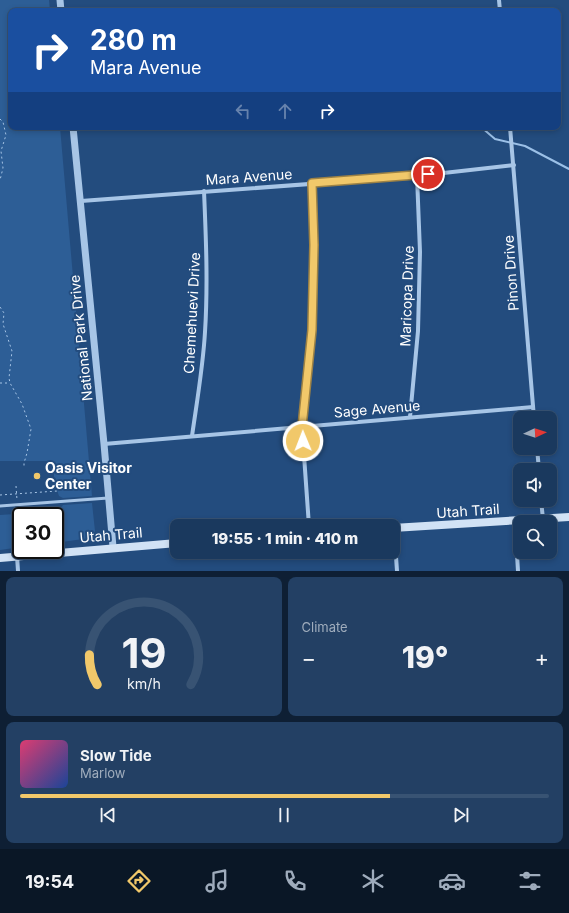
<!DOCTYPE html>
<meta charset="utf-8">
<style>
:root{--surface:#1a395e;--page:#234064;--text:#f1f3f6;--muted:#9facbc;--line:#385373;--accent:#f1c86a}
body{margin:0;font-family:Inter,sans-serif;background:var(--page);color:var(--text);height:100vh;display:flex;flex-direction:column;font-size:15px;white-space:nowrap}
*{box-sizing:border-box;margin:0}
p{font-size:13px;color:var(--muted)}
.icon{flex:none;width:22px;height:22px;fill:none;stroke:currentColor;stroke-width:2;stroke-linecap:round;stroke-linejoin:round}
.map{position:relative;height:571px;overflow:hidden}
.side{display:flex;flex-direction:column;gap:6px;padding:6px;background:#0e1f34;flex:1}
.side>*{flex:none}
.top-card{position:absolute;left:8px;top:8px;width:553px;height:122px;border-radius:8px;box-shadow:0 2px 6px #0003,0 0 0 1px var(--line);background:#1a4fa0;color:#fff;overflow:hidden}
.needle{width:26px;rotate:86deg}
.fabs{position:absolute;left:513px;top:411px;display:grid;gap:8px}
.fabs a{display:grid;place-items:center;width:44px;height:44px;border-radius:8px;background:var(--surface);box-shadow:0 2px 6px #0003,0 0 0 1px var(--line);font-size:20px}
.speed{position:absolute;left:12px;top:507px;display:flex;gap:8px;font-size:20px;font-weight:700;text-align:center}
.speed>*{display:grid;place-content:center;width:52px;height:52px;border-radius:50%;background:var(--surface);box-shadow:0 2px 6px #0003,0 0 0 1px var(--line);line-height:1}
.speed .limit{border:2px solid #111;border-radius:6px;background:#fff;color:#111}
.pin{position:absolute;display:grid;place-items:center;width:34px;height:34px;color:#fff;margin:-17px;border:2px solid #fff;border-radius:50%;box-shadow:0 1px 4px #0007}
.me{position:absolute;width:44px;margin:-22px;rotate:359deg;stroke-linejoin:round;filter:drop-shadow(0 0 3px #0008)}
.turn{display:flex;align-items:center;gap:14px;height:84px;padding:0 16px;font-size:18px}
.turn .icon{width:52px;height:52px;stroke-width:2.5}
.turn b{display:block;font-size:28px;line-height:34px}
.lanes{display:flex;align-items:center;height:38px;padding:0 16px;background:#0003;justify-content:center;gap:20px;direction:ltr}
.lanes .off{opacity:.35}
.big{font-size:30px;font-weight:800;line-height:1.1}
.side .card{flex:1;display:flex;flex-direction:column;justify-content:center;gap:6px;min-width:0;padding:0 14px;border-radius:8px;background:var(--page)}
.side .dial{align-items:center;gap:0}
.dial svg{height:104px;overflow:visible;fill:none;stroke:var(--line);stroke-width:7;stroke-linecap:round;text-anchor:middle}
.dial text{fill:var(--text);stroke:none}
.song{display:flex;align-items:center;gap:12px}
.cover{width:48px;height:48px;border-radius:6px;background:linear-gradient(135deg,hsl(340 70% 55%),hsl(220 70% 35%))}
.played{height:4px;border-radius:2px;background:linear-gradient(90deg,var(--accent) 70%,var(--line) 70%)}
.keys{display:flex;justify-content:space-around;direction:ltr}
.heat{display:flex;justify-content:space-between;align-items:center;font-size:22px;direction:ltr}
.side .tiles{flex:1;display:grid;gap:6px;grid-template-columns:1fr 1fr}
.card:last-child{grid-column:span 2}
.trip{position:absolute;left:170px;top:519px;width:230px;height:40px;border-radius:8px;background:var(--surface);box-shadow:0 2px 6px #0003,0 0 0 1px var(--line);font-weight:800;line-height:40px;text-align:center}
.menu{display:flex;height:64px;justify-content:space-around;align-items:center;background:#0a1726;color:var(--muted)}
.menu .icon{width:28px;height:28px}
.menu .current{color:var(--accent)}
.menu b{font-size:18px;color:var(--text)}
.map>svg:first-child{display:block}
</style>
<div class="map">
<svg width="569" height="571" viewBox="0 0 569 571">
<rect width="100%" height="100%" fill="#234c7e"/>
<g fill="#2d5e96">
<polygon points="0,0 49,0 50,11 11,11 11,127 60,127 92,496 63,498 59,496 54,481 54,473 52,473 50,461 0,461"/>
<polygon points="92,503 95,531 90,538 55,543 55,516 21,516 21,547 0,550 0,515 58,511 63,505"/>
</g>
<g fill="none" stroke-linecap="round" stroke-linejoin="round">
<polyline stroke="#9bc0e7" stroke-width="2" points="481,127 495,139 525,146 569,169"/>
<g stroke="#a7c5e6" stroke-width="1" stroke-dasharray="2 3" stroke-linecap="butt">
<polyline points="0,119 3,122 6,135 1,151 3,168 0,180"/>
<polyline points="0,307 4,313 3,324 12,351 9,378 10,383 22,404 31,429 27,453 24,463 24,467"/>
<polyline points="0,383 10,383"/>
<polyline points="16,486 17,500"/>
<polyline points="0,495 57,491"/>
</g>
<polyline stroke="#a7c5e6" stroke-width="3" points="0,506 108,498"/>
<g stroke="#a7c5e6" stroke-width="4">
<polyline points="499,0 500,11"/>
<polyline points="510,127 534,418"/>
<polyline points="81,201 417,176 514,165"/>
<polyline points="410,417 418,331 420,252 417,176"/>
<path d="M192,436C197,401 203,367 205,332C208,285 206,238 204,191"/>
<polyline points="104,444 533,407"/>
<polyline points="537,448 539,470"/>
<polyline points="541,500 543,519"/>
<polyline points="515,521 518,571"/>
<polyline points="309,526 302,427 312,330 314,245 312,183"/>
<polyline points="394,528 397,571"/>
<polyline points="17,556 18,571"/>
</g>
<g stroke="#a7c5e6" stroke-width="7">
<polyline points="60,0 61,11"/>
<polyline points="73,127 104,444 113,547"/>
</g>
<g stroke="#d1e2f5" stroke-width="8">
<polyline points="393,528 569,517"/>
<polyline points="0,558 177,543"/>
</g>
</g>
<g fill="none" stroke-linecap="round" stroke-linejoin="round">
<g stroke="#9d8245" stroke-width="10">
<polyline id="route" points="303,441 302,427 312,330 314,245 312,183 428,174"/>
</g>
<use href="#route" stroke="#f1c86a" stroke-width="7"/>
</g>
<circle fill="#f1c86a" stroke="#234c7e" stroke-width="1.5" cx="37" cy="476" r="4"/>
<g text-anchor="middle" stroke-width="4" stroke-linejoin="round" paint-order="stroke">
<g font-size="14" fill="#fff" stroke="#234c7e">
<text transform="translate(249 177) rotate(-4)" y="5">Mara Avenue</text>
<text transform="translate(511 273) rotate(-94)" y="5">Pinon Drive</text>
<text transform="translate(407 296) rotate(-88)" y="5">Maricopa Drive</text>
<text transform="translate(192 313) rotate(-87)" y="5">Chemehuevi Drive</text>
<text transform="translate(81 338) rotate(-96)" y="5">National Park Drive</text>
<text transform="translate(377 409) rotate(-5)" y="5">Sage Avenue</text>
<text transform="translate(468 511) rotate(-4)" y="5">Utah Trail</text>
<text transform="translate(111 535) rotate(-5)" y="5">Utah Trail</text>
</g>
<g font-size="14" font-weight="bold" fill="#fff" stroke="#234c7e" text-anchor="start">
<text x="45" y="473">Oasis Visitor<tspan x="45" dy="16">Center</tspan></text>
</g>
</g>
</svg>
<div class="fabs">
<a><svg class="needle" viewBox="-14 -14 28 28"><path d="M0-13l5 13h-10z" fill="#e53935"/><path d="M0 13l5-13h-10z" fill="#9facbc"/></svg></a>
<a><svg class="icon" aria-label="sound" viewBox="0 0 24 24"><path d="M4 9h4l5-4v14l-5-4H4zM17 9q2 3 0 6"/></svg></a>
<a><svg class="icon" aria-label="search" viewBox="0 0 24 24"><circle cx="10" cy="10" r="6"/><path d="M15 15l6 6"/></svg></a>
</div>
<div class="speed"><div class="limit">30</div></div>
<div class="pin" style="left:428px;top:174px;background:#d93025"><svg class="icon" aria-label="arrive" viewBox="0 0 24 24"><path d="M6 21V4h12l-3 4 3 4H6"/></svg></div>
<svg class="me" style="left:303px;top:441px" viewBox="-20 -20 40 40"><circle r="17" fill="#f1c86a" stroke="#fff" stroke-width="3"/><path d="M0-11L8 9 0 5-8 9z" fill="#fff"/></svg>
<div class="trip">19:55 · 1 min · 410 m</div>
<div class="top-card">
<div class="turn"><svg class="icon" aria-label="right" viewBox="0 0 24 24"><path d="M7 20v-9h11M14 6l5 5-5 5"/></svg><div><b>280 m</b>Mara Avenue</div></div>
<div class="lanes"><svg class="icon off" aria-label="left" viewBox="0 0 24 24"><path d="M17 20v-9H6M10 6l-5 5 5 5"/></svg><svg class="icon off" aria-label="ahead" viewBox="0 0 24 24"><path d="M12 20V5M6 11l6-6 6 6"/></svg><svg class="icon" aria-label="right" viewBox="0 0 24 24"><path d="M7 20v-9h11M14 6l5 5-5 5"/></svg></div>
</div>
</div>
<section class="side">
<div class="tiles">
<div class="card dial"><svg viewBox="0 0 100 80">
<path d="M14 69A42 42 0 1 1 86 69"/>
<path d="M14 69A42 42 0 0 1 8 46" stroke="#f1c86a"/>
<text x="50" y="56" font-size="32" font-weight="700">19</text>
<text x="50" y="72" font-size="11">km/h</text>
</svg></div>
<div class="card"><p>Climate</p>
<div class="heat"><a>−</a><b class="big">19°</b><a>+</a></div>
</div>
<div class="card">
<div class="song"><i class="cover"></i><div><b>Slow Tide</b><p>Marlow</p></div></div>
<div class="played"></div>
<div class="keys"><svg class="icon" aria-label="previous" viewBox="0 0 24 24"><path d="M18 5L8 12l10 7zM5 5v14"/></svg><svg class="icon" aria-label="pause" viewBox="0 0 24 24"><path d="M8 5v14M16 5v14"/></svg><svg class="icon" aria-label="next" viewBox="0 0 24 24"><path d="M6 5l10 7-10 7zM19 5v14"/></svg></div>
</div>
</div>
</section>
<nav class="menu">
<b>19:54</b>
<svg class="icon current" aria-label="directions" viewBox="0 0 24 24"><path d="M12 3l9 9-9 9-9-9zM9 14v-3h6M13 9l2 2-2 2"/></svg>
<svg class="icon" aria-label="music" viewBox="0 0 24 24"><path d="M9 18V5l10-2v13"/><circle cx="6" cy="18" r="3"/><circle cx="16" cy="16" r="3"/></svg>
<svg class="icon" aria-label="phone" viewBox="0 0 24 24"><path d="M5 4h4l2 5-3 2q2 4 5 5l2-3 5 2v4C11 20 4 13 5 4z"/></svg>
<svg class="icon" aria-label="climate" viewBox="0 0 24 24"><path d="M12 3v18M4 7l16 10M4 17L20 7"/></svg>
<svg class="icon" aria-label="car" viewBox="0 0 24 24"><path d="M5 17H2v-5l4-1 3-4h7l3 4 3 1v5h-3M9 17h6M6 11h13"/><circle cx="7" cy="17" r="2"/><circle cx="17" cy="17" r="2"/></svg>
<svg class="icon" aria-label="filters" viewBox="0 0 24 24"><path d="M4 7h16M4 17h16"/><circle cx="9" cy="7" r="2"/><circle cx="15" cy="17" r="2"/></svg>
</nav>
